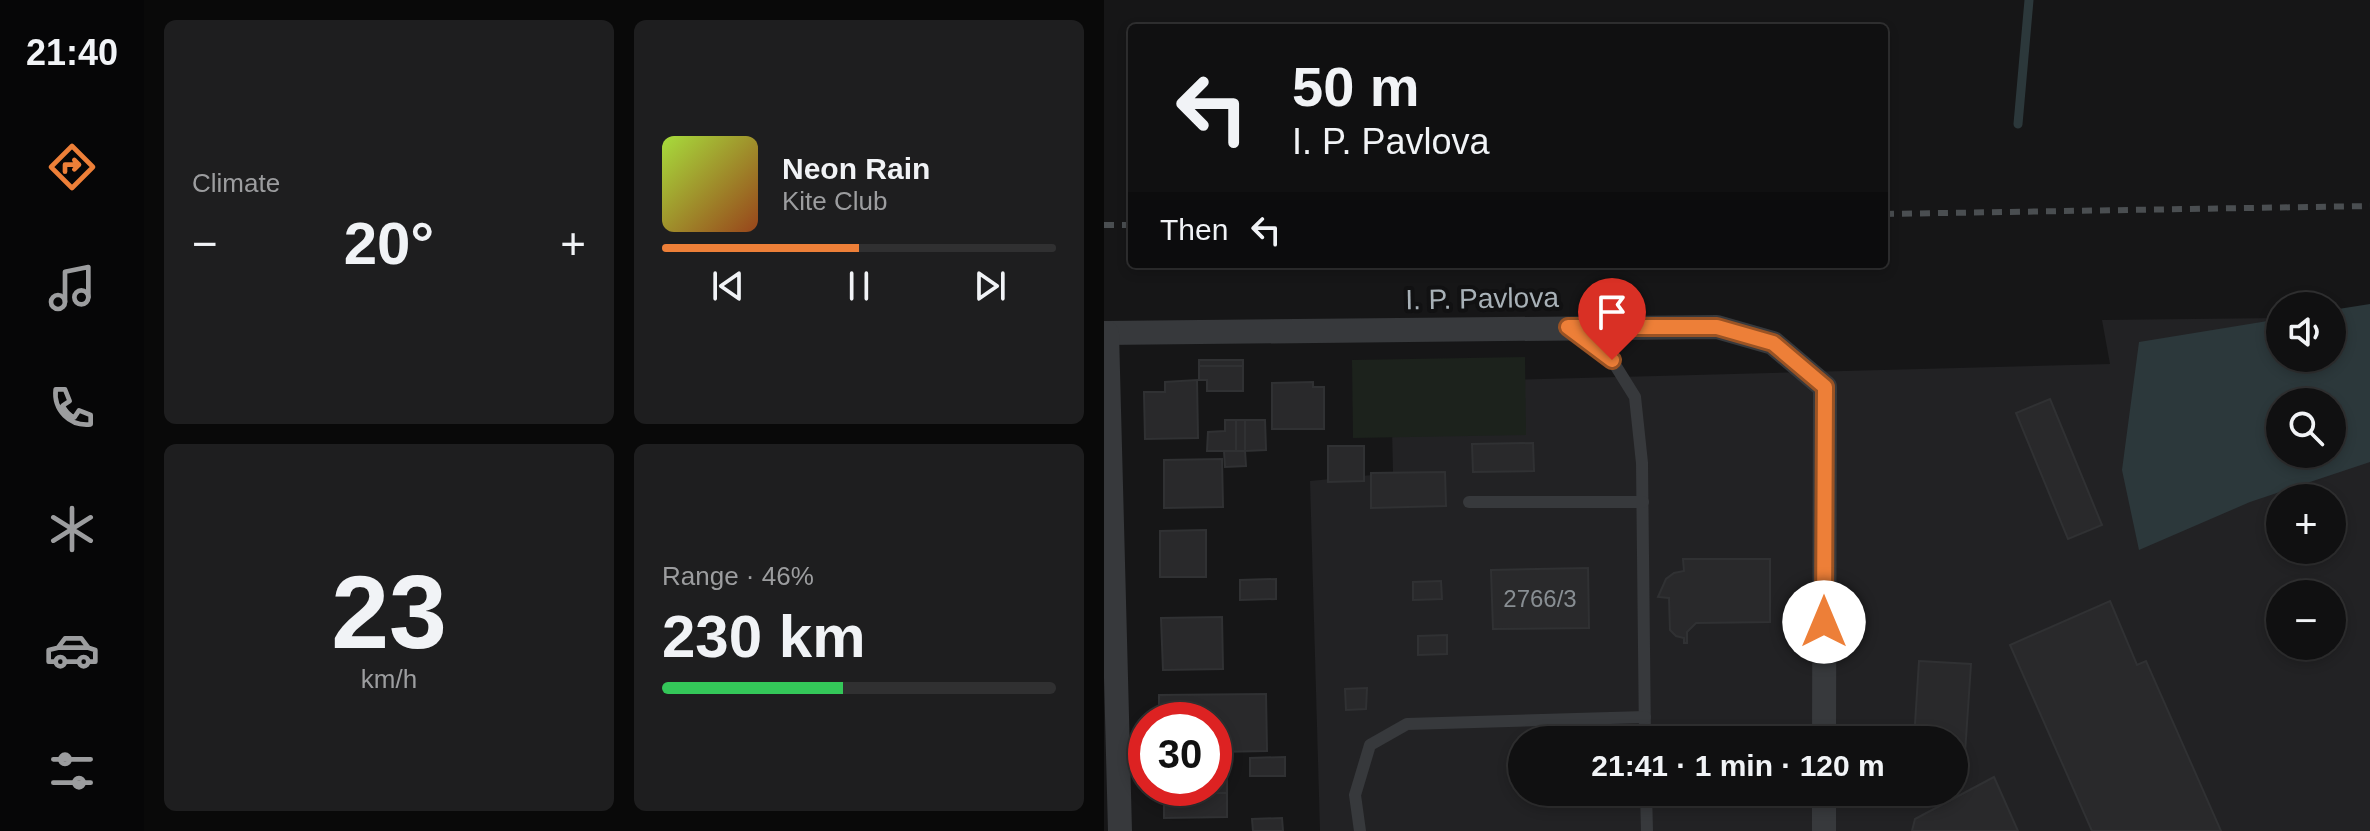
<!DOCTYPE html>
<meta charset="utf-8">
<style>
:root{--surface:#101011;--page:#1e1e1f;--text:#f1f3f6;--muted:#9c9d9f;--line:#303031;--accent:#ed7f38}
body{margin:0;font-family:Arial,sans-serif;background:var(--page);color:var(--text);height:100vh;display:flex;flex-direction:column;font-size:30px;white-space:nowrap}
*{box-sizing:border-box;margin:0}
p{font-size:26px;color:var(--muted)}
.icon{flex:none;width:44px;height:44px;fill:none;stroke:currentColor;stroke-width:2;stroke-linecap:round;stroke-linejoin:round}
.map{position:relative;flex:1;overflow:hidden}
.panel{display:flex;flex-direction:column;gap:20px;padding:20px;background:#090909;width:960px}
.panel>*{flex:none}
.hud{position:absolute;left:24px;top:24px;width:760px;height:244px;border-radius:8px;box-shadow:0 4px 12px #0003,0 0 0 2px var(--line);background:#101011;color:var(--text);overflow:hidden}
.controls{position:absolute;left:1162px;top:292px;display:grid;gap:16px}
.controls a{display:grid;place-items:center;width:80px;height:80px;border-radius:50%;background:var(--surface);box-shadow:0 4px 12px #0003,0 0 0 2px var(--line);font-size:40px}
.speed{position:absolute;left:24px;top:702px;display:flex;gap:16px;font-size:40px;font-weight:700;text-align:center}
.speed>*{display:grid;place-content:center;width:104px;height:104px;border-radius:50%;background:var(--surface);box-shadow:0 4px 12px #0003,0 0 0 2px var(--line);line-height:1}
.speed .limit{border:12px solid #d22;background:#fff;color:#111}
.pin{position:absolute;display:grid;place-items:center;width:68px;height:68px;color:#fff;margin:-82px -34px;border-radius:50% 50% 50% 0;rotate:-45deg;box-shadow:0 0 8px #0007}
.pin .icon{rotate:45deg}
.me{position:absolute;width:88px;margin:-44px;rotate:0deg;stroke-linejoin:round;filter:drop-shadow(0 0 6px #0008)}
.turn{display:flex;align-items:center;gap:28px;height:168px;padding:0 32px;font-size:36px}
.turn .icon{width:104px;height:104px;stroke-width:2.5}
.turn b{display:block;font-size:56px;line-height:68px}
.then{display:flex;align-items:center;height:76px;padding:0 32px;background:#0003;gap:16px;font-size:30px}
.big{font-size:60px;font-weight:800;line-height:1.1}
.panel .widget{flex:1;display:flex;flex-direction:column;justify-content:center;gap:12px;min-width:0;padding:0 28px;border-radius:12px;background:var(--page)}
.panel .dial{align-items:center;gap:0}
.dial b{font-size:104px;line-height:1}
.song{display:flex;align-items:center;gap:24px}
.cover{width:96px;height:96px;border-radius:12px;background:linear-gradient(135deg,hsl(80 70% 55%),hsl(20 70% 35%))}
.played{height:8px;border-radius:4px;background:linear-gradient(90deg,var(--accent) 50%,var(--line) 50%)}
.keys{display:flex;justify-content:space-around;direction:ltr}
.heat{display:flex;justify-content:space-between;align-items:center;font-size:44px;direction:ltr}
.charge{height:12px;border-radius:6px;background:linear-gradient(90deg,#34c759 46%,var(--line) 0)}
.panel .tiles{flex:1;display:grid;gap:20px;grid-template-columns:repeat(2,1fr)}
.trip{position:absolute;left:404px;top:726px;width:460px;height:80px;border-radius:40px;background:var(--surface);box-shadow:0 4px 12px #0003,0 0 0 2px var(--line);font-weight:800;line-height:80px;text-align:center}
main{display:flex;flex:1;min-height:0}
.menu{display:flex;flex-direction:column;width:144px;justify-content:space-around;align-items:center;background:#060607;color:var(--muted)}
.menu .icon{width:56px;height:56px}
.menu .on{color:var(--accent)}
.menu b{font-size:36px;color:var(--text)}
.map>svg:first-child{display:block}
</style>
<main>
<nav class="menu">
<b>21:40</b>
<svg class="icon on" aria-label="directions" viewBox="0 0 24 24"><path d="M12 3l9 9-9 9-9-9zM9 14v-3h6M13 9l2 2-2 2"/></svg>
<svg class="icon" aria-label="music" viewBox="0 0 24 24"><path d="M9 18V5l10-2v13"/><circle cx="6" cy="18" r="3"/><circle cx="16" cy="16" r="3"/></svg>
<svg class="icon" aria-label="phone" viewBox="0 0 24 24"><path d="M5 4h4l2 5-3 2q2 4 5 5l2-3 5 2v4C11 20 4 13 5 4z"/></svg>
<svg class="icon" aria-label="climate" viewBox="0 0 24 24"><path d="M12 3v18M4 7l16 10M4 17L20 7"/></svg>
<svg class="icon" aria-label="car" viewBox="0 0 24 24"><path d="M5 17H2v-5l4-1 3-4h7l3 4 3 1v5h-3M9 17h6M6 11h13"/><circle cx="7" cy="17" r="2"/><circle cx="17" cy="17" r="2"/></svg>
<svg class="icon" aria-label="filters" viewBox="0 0 24 24"><path d="M4 7h16M4 17h16"/><circle cx="9" cy="7" r="2"/><circle cx="15" cy="17" r="2"/></svg>
</nav>
<section class="panel">
<div class="tiles">
<div class="widget"><p>Climate</p>
<div class="heat"><a>−</a><b class="big">20°</b><a>+</a></div>
</div>
<div class="widget">
<div class="song"><i class="cover"></i><div><b>Neon Rain</b><p>Kite Club</p></div></div>
<div class="played"></div>
<div class="keys"><svg class="icon" aria-label="previous" viewBox="0 0 24 24"><path d="M18 5L8 12l10 7zM5 5v14"/></svg><svg class="icon" aria-label="pause" viewBox="0 0 24 24"><path d="M8 5v14M16 5v14"/></svg><svg class="icon" aria-label="next" viewBox="0 0 24 24"><path d="M6 5l10 7-10 7zM19 5v14"/></svg></div>
</div>
<div class="widget dial"><b>23</b><p>km/h</p></div>
<div class="widget"><p>Range · 46%</p><b class="big">230 km</b><div class="charge"></div></div>
</div>
</section>
<div class="map">
<svg width="1266" height="831" viewBox="0 0 1266 831">
<rect width="100%" height="100%" fill="#161617"/>
<path fill="#222224" fill-rule="evenodd" d="M1266,316V831H216L206,481L289,473L287,383L1006,364L998,320L1176,318V358H1228ZM1176,402H1228V454H1176ZM1176,498H1228V550H1176ZM1176,594H1228V646H1176ZM418,740H850V792H418Z"/>
<polygon fill="#1c221c" points="421,357 422,435 249,438 248,360"/>
<path fill="#2c383b" fill-rule="evenodd" d="M1266,304V462L1146,502L1035,550L1018,470L1035,342L1176,319V358H1228V310ZM1176,402H1228V454H1176Z"/>
<g fill="none" stroke-linecap="round" stroke-linejoin="round">
<polyline stroke="#2c383b" stroke-width="9" points="914,124 925,0"/>
</g>
<g fill="#29292b" stroke="#303133" stroke-width="2">
<rect x="95" y="360" width="44" height="6"/>
<polygon points="95,366 139,366 139,391 103,391 103,380 95,380"/>
<polygon points="93,380 94,438 41,439 40,392 61,392 61,382"/>
<polygon points="209,382 209,387 220,387 220,429 168,429 168,383"/>
<polygon points="946,399 998,525 964,539 912,413"/>
<polygon points="121,420 132,420 132,451 103,451 104,432 121,431"/>
<rect x="132" y="420" width="9" height="31"/>
<polygon points="141,420 161,420 162,450 141,451"/>
<polygon points="429,443 430,471 369,472 368,444"/>
<polygon points="224,446 260,446 260,481 224,482"/>
<polygon points="120,451 141,451 142,466 121,467"/>
<polygon points="118,459 119,507 60,508 60,460"/>
<polygon points="341,472 342,506 267,508 267,473"/>
<polygon points="102,530 102,577 56,577 56,531"/>
<polygon points="579,559 666,559 666,622 592,623 583,632 583,643 580,643 580,638 572,636 566,630 565,598 554,597 562,579 570,573 580,571"/>
<polygon points="484,568 485,628 389,629 387,570"/>
<polygon points="172,579 172,599 136,600 136,580"/>
<polygon points="337,581 338,599 309,600 309,582"/>
<polygon points="1006,601 1033,665 1042,661 1117,831 988,831 906,645"/>
<polygon points="118,617 119,669 59,670 57,618"/>
<polygon points="343,635 343,654 314,655 314,636"/>
<polygon points="815,661 867,664 861,753 850,753 850,740 810,740"/>
<polygon points="263,688 262,709 242,710 241,689"/>
<polygon points="162,694 163,751 110,752 110,720 55,720 55,695"/>
<polygon points="181,757 181,776 146,776 146,758"/>
<polygon points="110,768 123,768 123,793 60,793 60,788 110,788"/>
<polygon points="890,777 914,831 808,831 811,819"/>
<polygon points="60,793 123,793 123,817 60,818"/>
<polygon points="178,818 179,831 149,831 148,819"/>
</g>
<g fill="none" stroke-linecap="round" stroke-linejoin="round">
<g stroke="#37393c" stroke-width="12">
<polyline points="469,331 508,360 531,397 538,463 541,740"/>
<polyline points="365,502 539,502"/>
<polyline points="542,792 543,831"/>
<polyline points="256,831 251,795 266,745 303,724 541,717"/>
</g>
<g stroke="#37393c" stroke-width="24">
<polyline points="0,333 613,327 669,343 721,387 720,740"/>
<polyline points="3,333 16,831"/>
<polyline points="720,831 720,792"/>
</g>
<g stroke="#4a4e51" stroke-width="6" stroke-dasharray="10 8" stroke-linecap="butt">
<polyline points="780,214 1266,206"/>
<polyline points="0,225 28,225"/>
</g>
</g>
<g fill="none" stroke-linecap="round" stroke-linejoin="round">
<g stroke="#9a5324" stroke-width="20">
<polyline id="route" points="508,360 464,327 613,327 669,343 721,387 720,622"/>
</g>
<use href="#route" stroke="#ed7f38" stroke-width="14"/>
</g>
<g text-anchor="middle" stroke-width="8" stroke-linejoin="round" paint-order="stroke">
<g font-size="24" fill="#888e93">
<text x="436" y="607">2766/3</text>
</g>
<g font-size="28" fill="#a8b1b7" stroke="#111112">
<text transform="translate(378 298) rotate(-1)" y="10">I. P. Pavlova</text>
</g>
</g>
</svg>
<div class="controls">
<a><svg class="icon" aria-label="sound" viewBox="0 0 24 24"><path d="M4 9h4l5-4v14l-5-4H4zM17 9q2 3 0 6"/></svg></a>
<a><svg class="icon" aria-label="search" viewBox="0 0 24 24"><circle cx="10" cy="10" r="6"/><path d="M15 15l6 6"/></svg></a>
<a>+</a>
<a>−</a>
</div>
<div class="speed"><div class="limit">30</div></div>
<div class="pin" style="left:508px;top:360px;background:#d93025"><svg class="icon" aria-label="arrive" viewBox="0 0 24 24"><path d="M6 21V4h12l-3 4 3 4H6"/></svg></div>
<svg class="me" style="left:720px;top:622px" viewBox="-20 -20 40 40"><circle r="19" fill="#fff"/><path d="M0-13L10 11 0 6-10 11z" fill="#ed7f38"/></svg>
<div class="trip">21:41 · 1 min · 120 m</div>
<div class="hud">
<div class="turn"><svg class="icon" aria-label="left" viewBox="0 0 24 24"><path d="M17 20v-9H6M10 6l-5 5 5 5"/></svg><div><b>50 m</b>I. P. Pavlova</div></div>
<div class="then">Then<svg class="icon" aria-label="left" viewBox="0 0 24 24"><path d="M17 20v-9H6M10 6l-5 5 5 5"/></svg></div>
</div>
</div>
</main>
